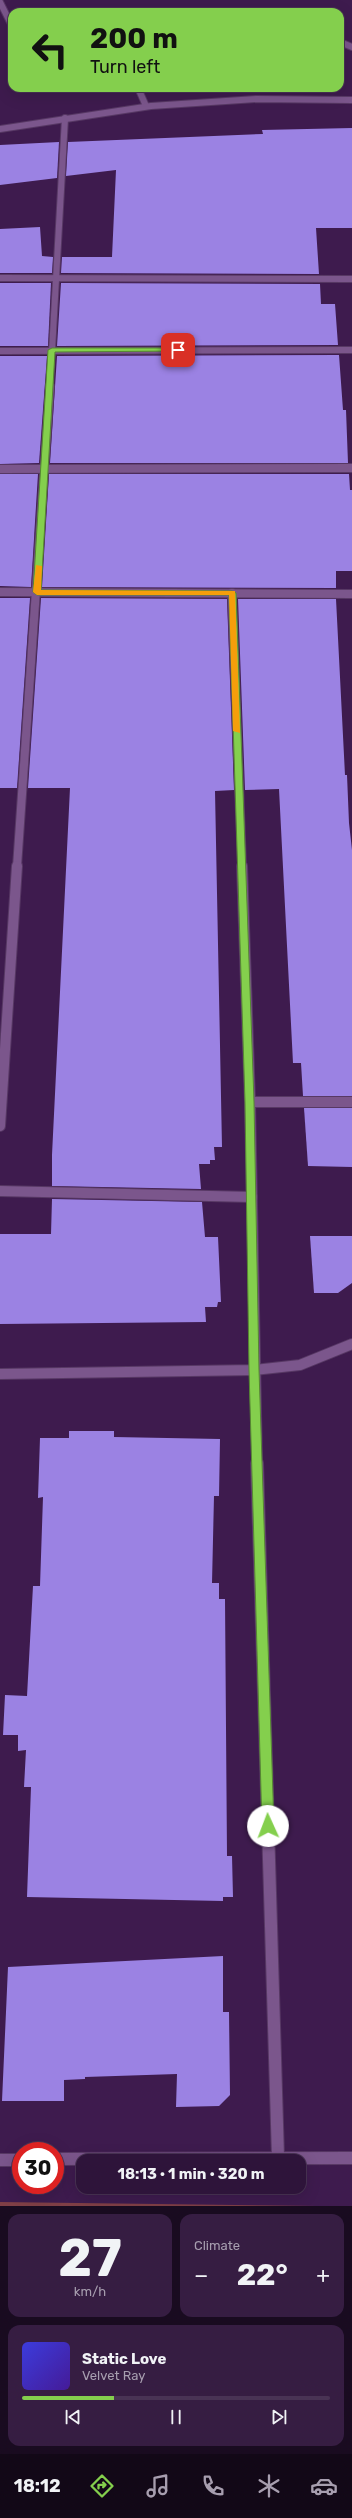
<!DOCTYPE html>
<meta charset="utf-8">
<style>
:root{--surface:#2e143a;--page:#361d42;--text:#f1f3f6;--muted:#a79eaf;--line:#493354;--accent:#84cf4d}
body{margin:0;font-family:Rubik,sans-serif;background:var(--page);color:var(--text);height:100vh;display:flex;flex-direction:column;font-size:15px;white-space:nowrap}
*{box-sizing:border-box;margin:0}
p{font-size:13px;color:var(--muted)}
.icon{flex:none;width:22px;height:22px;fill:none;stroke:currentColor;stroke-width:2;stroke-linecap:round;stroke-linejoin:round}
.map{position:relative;height:2206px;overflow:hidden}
.side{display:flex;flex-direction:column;gap:8px;padding:8px;background:#190b20;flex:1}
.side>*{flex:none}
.hud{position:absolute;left:8px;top:8px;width:336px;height:84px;border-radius:12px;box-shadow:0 4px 16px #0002,0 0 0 1px var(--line);background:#84cf4d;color:#111;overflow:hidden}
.speed{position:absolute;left:12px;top:2142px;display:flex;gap:8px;font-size:20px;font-weight:700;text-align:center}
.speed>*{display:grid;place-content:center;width:52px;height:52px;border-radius:50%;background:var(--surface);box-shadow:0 4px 16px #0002,0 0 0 1px var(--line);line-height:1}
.speed .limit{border:6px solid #d22;background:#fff;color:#111}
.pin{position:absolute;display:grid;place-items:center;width:34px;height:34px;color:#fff;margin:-17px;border-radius:8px;box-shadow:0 2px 6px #0006}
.me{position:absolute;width:44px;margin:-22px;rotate:358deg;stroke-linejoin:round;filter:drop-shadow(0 0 3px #0008)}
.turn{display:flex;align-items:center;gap:14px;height:84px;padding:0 16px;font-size:18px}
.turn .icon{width:52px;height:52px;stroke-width:2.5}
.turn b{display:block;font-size:28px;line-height:34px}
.big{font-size:30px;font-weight:700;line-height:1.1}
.side .widget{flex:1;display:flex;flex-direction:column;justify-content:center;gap:6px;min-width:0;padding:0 14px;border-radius:12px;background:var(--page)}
.side .dial{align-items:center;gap:0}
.dial b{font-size:52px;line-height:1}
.song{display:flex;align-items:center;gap:12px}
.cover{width:48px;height:48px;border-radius:6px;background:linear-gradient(135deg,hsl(240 70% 55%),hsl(260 70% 35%))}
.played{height:4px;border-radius:2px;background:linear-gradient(90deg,var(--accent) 30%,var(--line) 30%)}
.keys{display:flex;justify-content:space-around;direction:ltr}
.heat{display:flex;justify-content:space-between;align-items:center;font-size:22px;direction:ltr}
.side .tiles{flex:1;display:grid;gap:8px;grid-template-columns:1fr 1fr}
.widget:last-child{grid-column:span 2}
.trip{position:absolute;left:76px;top:2154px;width:230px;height:40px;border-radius:12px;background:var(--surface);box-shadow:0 4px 16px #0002,0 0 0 1px var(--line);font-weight:700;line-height:40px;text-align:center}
.tab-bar{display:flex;height:64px;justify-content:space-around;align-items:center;background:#120817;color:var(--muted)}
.tab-bar .icon{width:28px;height:28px}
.tab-bar .on{color:var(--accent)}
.tab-bar b{font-size:18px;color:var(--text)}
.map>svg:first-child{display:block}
</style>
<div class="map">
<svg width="352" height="2206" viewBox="0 0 352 2206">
<rect width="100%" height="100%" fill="#3e1b4e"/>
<polygon fill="#7f3f46" points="0,2202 318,2206 0,2206"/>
<g fill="#9b82e3">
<polygon points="352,128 352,228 316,228 319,274 61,273 62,257 112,257 116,170 66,176 68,142 263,134 262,130"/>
<polygon points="59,142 57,178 0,185 0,145"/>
<polygon points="40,227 42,256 53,257 52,273 0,273 0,229"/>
<polygon points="0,283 51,283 48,346 0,346"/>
<polygon points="61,283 320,284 321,304 335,304 338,345 57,346"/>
<polygon points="339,355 343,410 346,410 348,463 50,463 57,356"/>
<polygon points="0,356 47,356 39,463 0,464"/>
<polygon points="0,474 38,474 31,587 0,586"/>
<polygon points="49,474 349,474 350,490 352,490 352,571 336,571 336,588 42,587"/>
<polygon points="0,598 30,598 17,788 0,788"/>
<polygon points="41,598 227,599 234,790 215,791 222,1147 214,1147 215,1160 210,1160 210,1164 199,1164 201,1189 52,1186 52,1155 70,788 28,788"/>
<polygon points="238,599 336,599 345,775 347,775 349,823 352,850 352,1096 303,1096 301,1063 293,1063 279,789 245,790"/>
<polygon points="304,1108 352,1108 352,1167 308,1166"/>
<polygon points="52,1199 202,1202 205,1237 218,1237 221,1302 218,1302 217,1307 205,1307 206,1322 0,1324 0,1234 51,1234"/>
<polygon points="310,1236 352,1236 352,1283 338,1293 314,1293"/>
<polygon points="69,1431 114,1431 114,1437 220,1439 219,1496 214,1496 212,1583 219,1583 219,1599 225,1599 227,1856 232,1856 233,1897 223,1897 223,1901 27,1897 31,1787 24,1787 26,1750 18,1751 18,1735 3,1735 5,1695 27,1696 33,1586 40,1586 43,1497 38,1498 40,1438 69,1438"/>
<polygon points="223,1956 223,2012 229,2012 230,2095 219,2106 176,2107 177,2074 85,2077 85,2079 64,2080 64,2101 2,2101 8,1967"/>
</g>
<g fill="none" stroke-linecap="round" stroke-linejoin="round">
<g stroke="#573864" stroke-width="8">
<g id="lane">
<polyline points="0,2 12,26"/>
<polyline points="340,42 352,47"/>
<polyline points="138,88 146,106"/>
</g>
</g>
<g stroke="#573864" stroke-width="8">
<g id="street-far3">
<polyline points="0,278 352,279"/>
<polyline points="0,351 352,350"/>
<polyline points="50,387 65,118"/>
</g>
</g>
<g stroke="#573864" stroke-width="10">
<g id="street-far2">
<polyline points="0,469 352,468"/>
<polyline points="0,592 352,594"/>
<polyline points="232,593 242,867"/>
<polyline points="17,867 50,386"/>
</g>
</g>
<g stroke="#573864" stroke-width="12">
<g id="street-far1">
<polyline points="242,866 250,1102 257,1464"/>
<polyline points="250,1102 352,1102"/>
<polyline points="0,1126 17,866"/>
<polyline points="0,1191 252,1197"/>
</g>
</g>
<g stroke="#573864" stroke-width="14">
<g id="street">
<polyline points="257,1463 278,2157"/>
<polyline points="55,2159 352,2158"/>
<polyline points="0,2160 21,2160"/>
</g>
</g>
<g stroke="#573864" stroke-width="8">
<polyline id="secondary-far1" points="0,129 151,106 256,99 352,100"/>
</g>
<g stroke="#573864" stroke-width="12">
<polyline id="secondary" points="0,1374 254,1370 300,1365 352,1344"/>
</g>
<use href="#lane" stroke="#7b568c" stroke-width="6"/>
<use href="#street-far3" stroke="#7b568c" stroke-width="6"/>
<use href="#street-far2" stroke="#7b568c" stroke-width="8"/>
<use href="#street-far1" stroke="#7b568c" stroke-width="10"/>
<use href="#street" stroke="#7b568c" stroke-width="12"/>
<use href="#secondary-far1" stroke="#7b568c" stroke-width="6"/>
<use href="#secondary" stroke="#7b568c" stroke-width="10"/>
</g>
<polygon fill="#84cf4d" stroke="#568732" points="178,348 180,351 55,352 41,590 232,591 236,593 254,1102 259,1370 274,1826 268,1832 262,1826 249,1370 245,1102 229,595 37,595 33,592 48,350 52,348"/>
<polygon fill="#f59e0b" points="36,565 42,566 41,590 235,591 240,733 233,731 229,595 37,595 33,592"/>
</svg>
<div class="speed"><div class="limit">30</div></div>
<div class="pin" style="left:178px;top:350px;background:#d93025"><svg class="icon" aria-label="arrive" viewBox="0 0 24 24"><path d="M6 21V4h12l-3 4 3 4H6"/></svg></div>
<svg class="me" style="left:268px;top:1826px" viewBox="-20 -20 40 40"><circle r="19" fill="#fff"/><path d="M0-13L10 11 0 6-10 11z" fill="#84cf4d"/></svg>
<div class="trip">18:13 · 1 min · 320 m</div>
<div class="hud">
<div class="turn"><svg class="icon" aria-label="left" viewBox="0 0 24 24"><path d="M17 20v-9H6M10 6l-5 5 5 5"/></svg><div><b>200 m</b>Turn left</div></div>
</div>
</div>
<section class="side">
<div class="tiles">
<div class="widget dial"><b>27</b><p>km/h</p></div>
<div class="widget"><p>Climate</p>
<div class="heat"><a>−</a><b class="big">22°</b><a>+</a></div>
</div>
<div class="widget">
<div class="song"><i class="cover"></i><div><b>Static Love</b><p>Velvet Ray</p></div></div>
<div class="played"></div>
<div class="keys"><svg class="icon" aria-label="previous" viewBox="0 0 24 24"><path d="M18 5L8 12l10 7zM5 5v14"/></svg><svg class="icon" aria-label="pause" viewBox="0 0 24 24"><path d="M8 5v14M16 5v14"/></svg><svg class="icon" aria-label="next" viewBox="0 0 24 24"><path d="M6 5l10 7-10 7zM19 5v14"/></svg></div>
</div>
</div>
</section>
<nav class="tab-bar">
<b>18:12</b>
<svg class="icon on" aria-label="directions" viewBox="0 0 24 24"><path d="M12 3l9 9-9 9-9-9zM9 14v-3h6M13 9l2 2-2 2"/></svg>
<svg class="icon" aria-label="music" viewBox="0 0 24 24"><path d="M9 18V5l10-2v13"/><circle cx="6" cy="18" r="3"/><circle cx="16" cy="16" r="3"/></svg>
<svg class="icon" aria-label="phone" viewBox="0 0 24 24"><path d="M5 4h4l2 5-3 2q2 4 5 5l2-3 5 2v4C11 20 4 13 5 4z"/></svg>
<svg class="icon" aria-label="climate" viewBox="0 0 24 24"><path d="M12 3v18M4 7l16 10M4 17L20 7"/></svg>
<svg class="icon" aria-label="car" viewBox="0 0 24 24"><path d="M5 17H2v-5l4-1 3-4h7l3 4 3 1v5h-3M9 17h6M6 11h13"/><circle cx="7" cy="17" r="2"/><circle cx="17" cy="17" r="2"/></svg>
</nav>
